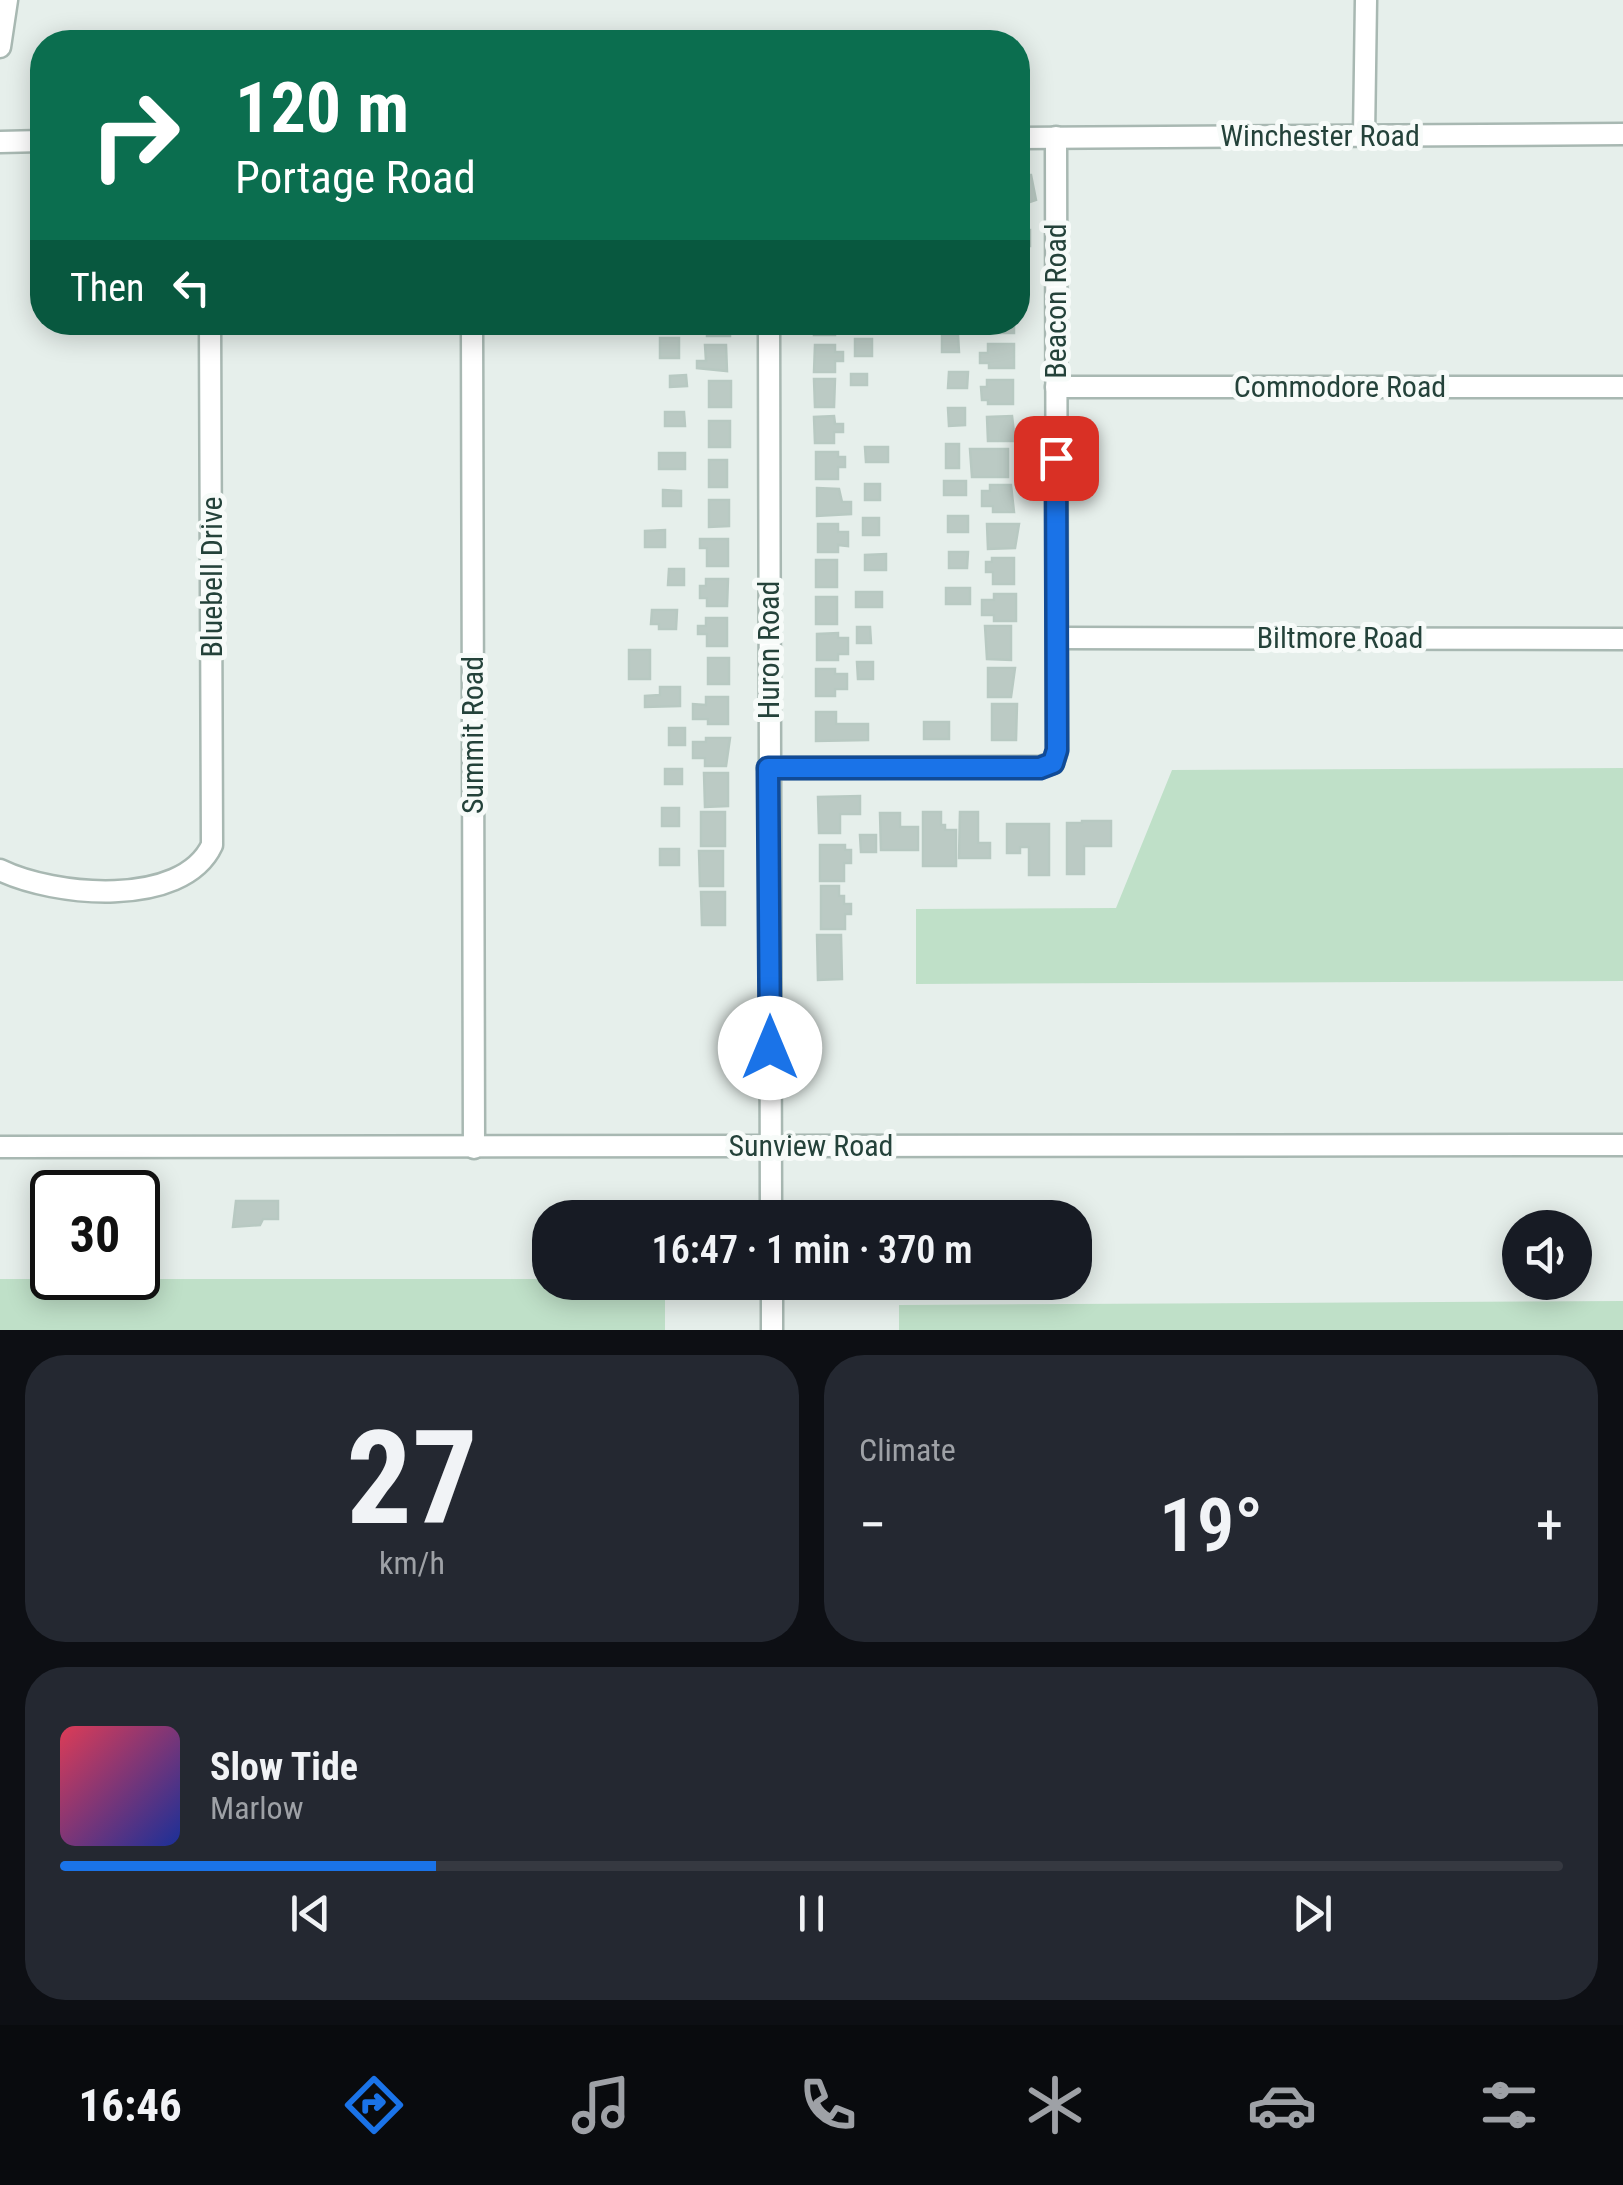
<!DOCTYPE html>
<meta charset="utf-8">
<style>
:root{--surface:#171b24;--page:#242831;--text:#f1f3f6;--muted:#9ea1a6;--line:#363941;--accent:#1a73e8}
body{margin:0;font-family:"Roboto Condensed",sans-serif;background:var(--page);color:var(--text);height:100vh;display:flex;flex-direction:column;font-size:38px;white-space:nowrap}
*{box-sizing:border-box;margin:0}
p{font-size:32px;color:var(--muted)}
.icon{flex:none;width:55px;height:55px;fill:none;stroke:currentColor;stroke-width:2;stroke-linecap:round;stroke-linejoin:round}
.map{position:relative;height:1330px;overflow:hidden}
.panel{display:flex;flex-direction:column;gap:25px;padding:25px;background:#0d0f14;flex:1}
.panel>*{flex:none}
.top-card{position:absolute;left:30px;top:30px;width:1000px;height:305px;border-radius:40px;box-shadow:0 5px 25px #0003;background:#0b6e4f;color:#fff;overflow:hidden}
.tools{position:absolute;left:1502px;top:1210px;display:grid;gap:20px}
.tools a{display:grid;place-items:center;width:90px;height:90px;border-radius:50%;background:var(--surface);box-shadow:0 5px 25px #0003;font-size:50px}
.speed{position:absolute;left:30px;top:1170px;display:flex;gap:20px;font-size:50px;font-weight:700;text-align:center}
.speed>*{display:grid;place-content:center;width:130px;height:130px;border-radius:50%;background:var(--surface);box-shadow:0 5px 25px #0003;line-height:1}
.speed .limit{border:5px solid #111;border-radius:15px;background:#fff;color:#111}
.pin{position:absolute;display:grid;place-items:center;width:85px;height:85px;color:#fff;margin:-42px;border-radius:20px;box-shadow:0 5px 15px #0006}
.me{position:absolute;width:110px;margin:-55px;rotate:0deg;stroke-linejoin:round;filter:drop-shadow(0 0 8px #0008)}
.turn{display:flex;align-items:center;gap:35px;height:210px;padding:0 40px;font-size:45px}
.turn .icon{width:130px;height:130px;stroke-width:2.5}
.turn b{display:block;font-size:70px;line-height:85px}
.then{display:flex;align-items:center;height:95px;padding:0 40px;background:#0003;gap:20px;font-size:38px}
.big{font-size:75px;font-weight:600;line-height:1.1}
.panel .card{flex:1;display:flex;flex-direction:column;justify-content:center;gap:15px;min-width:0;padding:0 35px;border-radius:40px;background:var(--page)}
.panel .dial{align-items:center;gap:0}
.dial b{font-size:130px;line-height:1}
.song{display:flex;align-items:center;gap:30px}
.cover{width:120px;height:120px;border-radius:15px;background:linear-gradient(135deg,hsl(350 70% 55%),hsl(230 70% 35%))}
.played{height:10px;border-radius:5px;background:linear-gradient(90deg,var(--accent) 25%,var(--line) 25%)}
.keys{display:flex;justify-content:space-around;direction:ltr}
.heat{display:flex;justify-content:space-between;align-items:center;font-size:55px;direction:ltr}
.panel .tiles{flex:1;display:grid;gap:25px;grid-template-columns:1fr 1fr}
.card:last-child{grid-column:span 2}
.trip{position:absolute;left:532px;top:1200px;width:560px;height:100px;border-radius:40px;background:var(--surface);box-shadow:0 5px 25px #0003;font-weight:600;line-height:100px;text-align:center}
.dock{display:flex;height:160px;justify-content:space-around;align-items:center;background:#090b0e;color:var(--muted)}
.dock .icon{width:70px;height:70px}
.dock .current{color:var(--accent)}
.dock b{font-size:45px;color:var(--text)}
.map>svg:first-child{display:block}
</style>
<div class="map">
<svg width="1623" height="1330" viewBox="0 0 1623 1330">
<rect width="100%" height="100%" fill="#e6efeb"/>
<g fill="#bfe0c8">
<polygon points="1623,768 1623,981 916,984 916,909 1116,908 1172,770"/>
<polygon points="0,1279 550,1279 550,1282 665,1283 665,1330 0,1330"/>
<polygon points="1623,1301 1623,1330 899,1330 899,1305"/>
</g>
<g fill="#bbcac4" stroke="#b8c9c2" stroke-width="2.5">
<polygon points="1021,175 1031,175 1036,200 1018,206 1018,180"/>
<polygon points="1030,230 1030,246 1018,246 1018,231"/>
<rect x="707" y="322" width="23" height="14"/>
<polygon points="814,322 844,322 844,328 835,328 835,335 814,335"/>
<rect x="987" y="322" width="27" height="11"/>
<polygon points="942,335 958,335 959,352 942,352"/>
<rect x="660" y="338" width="19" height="20"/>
<rect x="855" y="339" width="17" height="17"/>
<polygon points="988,344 1014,344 1014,368 989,368 989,363 980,363 980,353 988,353"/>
<polygon points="705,345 726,345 727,371 697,368 697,361 706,361"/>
<polygon points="815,345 835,345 835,352 843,352 843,361 835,361 835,372 814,372"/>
<polygon points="949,372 968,372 967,388 948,388"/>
<rect x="851" y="374" width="16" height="11"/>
<polygon points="686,375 687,386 670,387 670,376"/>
<polygon points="814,379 835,379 834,407 815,407"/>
<polygon points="987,380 1013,380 1013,404 988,404 988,400 982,400 981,387 987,387"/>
<rect x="709" y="381" width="22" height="26"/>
<polygon points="948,408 965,408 965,425 949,426"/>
<polygon points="665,412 684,412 685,426 665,426"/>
<polygon points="834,416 835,424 843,424 843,432 834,432 834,443 815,443 814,417"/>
<polygon points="1012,416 1015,441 988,441 987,417"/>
<rect x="709" y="421" width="21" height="26"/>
<rect x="946" y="444" width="13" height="24"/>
<polygon points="865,447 888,447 888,462 866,462"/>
<polygon points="970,449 1008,449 1008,477 972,477"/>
<polygon points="816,452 838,452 838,457 845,457 845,467 838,467 838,479 816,479"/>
<rect x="659" y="453" width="26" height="16"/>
<rect x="709" y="460" width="18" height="27"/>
<rect x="944" y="481" width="22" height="14"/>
<rect x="865" y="484" width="15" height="16"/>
<polygon points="990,485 1011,485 1014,512 993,512 993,506 982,506 982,491 990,491"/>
<polygon points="817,488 839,489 842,502 851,502 851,514 817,516"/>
<polygon points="663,490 681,491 681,506 663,506"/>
<polygon points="709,500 729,500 729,526 709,527"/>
<rect x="948" y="516" width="20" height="16"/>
<rect x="863" y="518" width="16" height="17"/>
<polygon points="818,524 838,524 838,532 848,532 848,546 838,545 838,552 818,552"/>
<polygon points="987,524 1019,524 1015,548 988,549"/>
<polygon points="665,530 665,547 645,547 645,531"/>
<polygon points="700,539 728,539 728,566 707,566 707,548 700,548"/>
<polygon points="949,552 968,552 967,568 949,568"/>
<polygon points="886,554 886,570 865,570 865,555"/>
<polygon points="992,558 1014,558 1014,584 993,584 993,572 986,572 986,562 992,562"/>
<rect x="816" y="560" width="21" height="27"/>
<polygon points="669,569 684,569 684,585 668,585"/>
<polygon points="706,579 728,579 727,606 707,606 707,598 700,598 700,586 706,586"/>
<rect x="946" y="588" width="24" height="16"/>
<rect x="856" y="592" width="26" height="15"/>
<polygon points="994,594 1016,594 1016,621 994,621 994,615 982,615 982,600 994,600"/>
<rect x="816" y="597" width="21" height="27"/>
<polygon points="652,610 677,610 676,629 659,629 659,624 651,624"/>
<polygon points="706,618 727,618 727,646 707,646 707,634 698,634 698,626 706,626"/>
<polygon points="985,626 1011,626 1011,660 987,659"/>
<polygon points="857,627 870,627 871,643 857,643"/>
<polygon points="838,633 838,638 848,638 848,654 838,654 838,660 817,660 817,634"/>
<rect x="629" y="650" width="21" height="29"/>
<rect x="708" y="658" width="21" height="26"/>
<polygon points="857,662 873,662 873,679 858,679"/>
<polygon points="988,668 1015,668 1011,697 988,697"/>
<polygon points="816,669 835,669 835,674 847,674 847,689 835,689 835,696 816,696"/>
<polygon points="660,687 680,687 680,706 645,707 645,696 660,695"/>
<polygon points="706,697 728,697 728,724 708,724 708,719 693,719 693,704 706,705"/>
<polygon points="992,704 1017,704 1016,740 992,740"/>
<polygon points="816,712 836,712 836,724 868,724 868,740 816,741"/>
<rect x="924" y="722" width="25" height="17"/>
<rect x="669" y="728" width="16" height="17"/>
<polygon points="706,738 730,738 726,766 705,766 705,758 693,758 693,742 706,742"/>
<rect x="665" y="769" width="17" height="15"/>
<polygon points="704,773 728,773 728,806 705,807"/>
<polygon points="860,796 860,814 840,814 840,833 819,833 818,797"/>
<rect x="662" y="808" width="17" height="18"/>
<rect x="701" y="812" width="24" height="34"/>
<polygon points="923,812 941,812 941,825 945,825 945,830 956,830 956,866 923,866"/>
<polygon points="960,812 978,812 978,843 990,843 990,858 959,858"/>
<polygon points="880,813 900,813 900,827 918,827 918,850 881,850"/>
<polygon points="1082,821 1111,821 1111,846 1084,846 1084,874 1067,874 1067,823 1082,823"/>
<polygon points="1007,824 1049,824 1049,875 1029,875 1029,847 1020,847 1020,853 1007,853"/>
<polygon points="860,835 876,835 876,852 861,852"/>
<polygon points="820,845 845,845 845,850 851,850 851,863 844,863 844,881 820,881"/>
<rect x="660" y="849" width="19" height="16"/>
<polygon points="699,851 723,851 723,886 700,886"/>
<polygon points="821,886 839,886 839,896 844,896 844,904 851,904 851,914 845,914 845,929 821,929"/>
<polygon points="701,892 725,892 725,925 702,925"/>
<polygon points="817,935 841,935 842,979 818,980"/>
<polygon points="236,1201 278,1201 278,1219 263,1219 260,1225 233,1227"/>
</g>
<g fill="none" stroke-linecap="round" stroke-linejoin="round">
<g stroke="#a8b8b2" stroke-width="25">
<g id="minor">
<polyline points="0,47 7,0"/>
<polyline points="1364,136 1366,0"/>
<polyline points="1018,138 1623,134"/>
<polyline points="0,142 42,141"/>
<polyline points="472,322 474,1148"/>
<polyline points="769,322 771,1218"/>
<polyline points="1056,387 1623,387"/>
<polyline points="1057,638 1623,639"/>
<polyline points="768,768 1040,767 1053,763 1057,751 1056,137"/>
<path d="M0,870C53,896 182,909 212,845L210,322"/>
<polyline points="0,1147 1623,1145"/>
<polyline points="772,1282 772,1330"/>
</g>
</g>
<use href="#minor" stroke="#fff" stroke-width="20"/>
</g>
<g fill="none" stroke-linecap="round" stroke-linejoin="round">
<g stroke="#114b97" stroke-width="25">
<polyline id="route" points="770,1048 768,768 1040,768 1053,763 1057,750 1056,458"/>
</g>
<use href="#route" stroke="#1a73e8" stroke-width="18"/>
</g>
<g text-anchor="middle" stroke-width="10" stroke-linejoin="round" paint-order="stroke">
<g font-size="30" fill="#24423a" stroke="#f7fbf9">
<text x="1320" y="146">Winchester Road</text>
<text transform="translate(1056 301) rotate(-90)" y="10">Beacon Road</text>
<text x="1340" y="397">Commodore Road</text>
<text transform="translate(212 577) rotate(-90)" y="10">Bluebell Drive</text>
<text x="1340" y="648">Biltmore Road</text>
<text transform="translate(769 650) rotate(-90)" y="10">Huron Road</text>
<text transform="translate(473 735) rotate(-90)" y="10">Summit Road</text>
<text x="811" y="1156">Sunview Road</text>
</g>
</g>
</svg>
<div class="tools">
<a><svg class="icon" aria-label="sound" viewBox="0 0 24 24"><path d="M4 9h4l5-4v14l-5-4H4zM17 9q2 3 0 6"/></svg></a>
</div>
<div class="speed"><div class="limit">30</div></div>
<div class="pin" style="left:1056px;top:458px;background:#d93025"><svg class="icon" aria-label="arrive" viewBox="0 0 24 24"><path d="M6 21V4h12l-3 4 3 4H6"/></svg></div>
<svg class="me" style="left:770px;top:1048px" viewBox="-20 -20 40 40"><circle r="19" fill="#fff"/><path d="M0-13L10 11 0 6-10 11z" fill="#1a73e8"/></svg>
<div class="trip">16:47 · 1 min · 370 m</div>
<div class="top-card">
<div class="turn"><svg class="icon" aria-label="right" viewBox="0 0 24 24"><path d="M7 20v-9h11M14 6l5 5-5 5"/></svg><div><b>120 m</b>Portage Road</div></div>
<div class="then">Then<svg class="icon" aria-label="left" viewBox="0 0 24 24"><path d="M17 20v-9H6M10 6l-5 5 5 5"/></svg></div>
</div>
</div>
<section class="panel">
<div class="tiles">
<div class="card dial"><b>27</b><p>km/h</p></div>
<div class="card"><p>Climate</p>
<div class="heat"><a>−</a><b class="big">19°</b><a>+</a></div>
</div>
<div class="card">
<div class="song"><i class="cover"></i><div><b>Slow Tide</b><p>Marlow</p></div></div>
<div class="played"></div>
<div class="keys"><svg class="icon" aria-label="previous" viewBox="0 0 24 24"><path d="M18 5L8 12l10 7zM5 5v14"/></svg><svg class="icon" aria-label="pause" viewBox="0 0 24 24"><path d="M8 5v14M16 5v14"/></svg><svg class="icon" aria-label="next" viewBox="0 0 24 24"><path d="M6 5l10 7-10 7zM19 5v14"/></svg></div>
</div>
</div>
</section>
<nav class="dock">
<b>16:46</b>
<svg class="icon current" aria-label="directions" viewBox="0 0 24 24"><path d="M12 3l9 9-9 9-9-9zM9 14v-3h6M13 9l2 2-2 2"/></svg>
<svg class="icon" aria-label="music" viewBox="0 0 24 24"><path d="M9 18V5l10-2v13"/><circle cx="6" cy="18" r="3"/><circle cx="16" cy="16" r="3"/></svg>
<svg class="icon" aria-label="phone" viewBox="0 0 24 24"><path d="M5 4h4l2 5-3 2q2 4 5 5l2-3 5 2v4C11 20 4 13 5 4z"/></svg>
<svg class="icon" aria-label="climate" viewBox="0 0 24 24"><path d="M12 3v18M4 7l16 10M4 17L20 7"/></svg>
<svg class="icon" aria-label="car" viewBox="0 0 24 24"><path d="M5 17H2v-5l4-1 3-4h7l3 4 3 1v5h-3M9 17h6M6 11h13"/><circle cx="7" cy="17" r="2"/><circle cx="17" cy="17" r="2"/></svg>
<svg class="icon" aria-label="filters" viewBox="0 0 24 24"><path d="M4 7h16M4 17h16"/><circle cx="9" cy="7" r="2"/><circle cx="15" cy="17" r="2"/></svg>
</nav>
